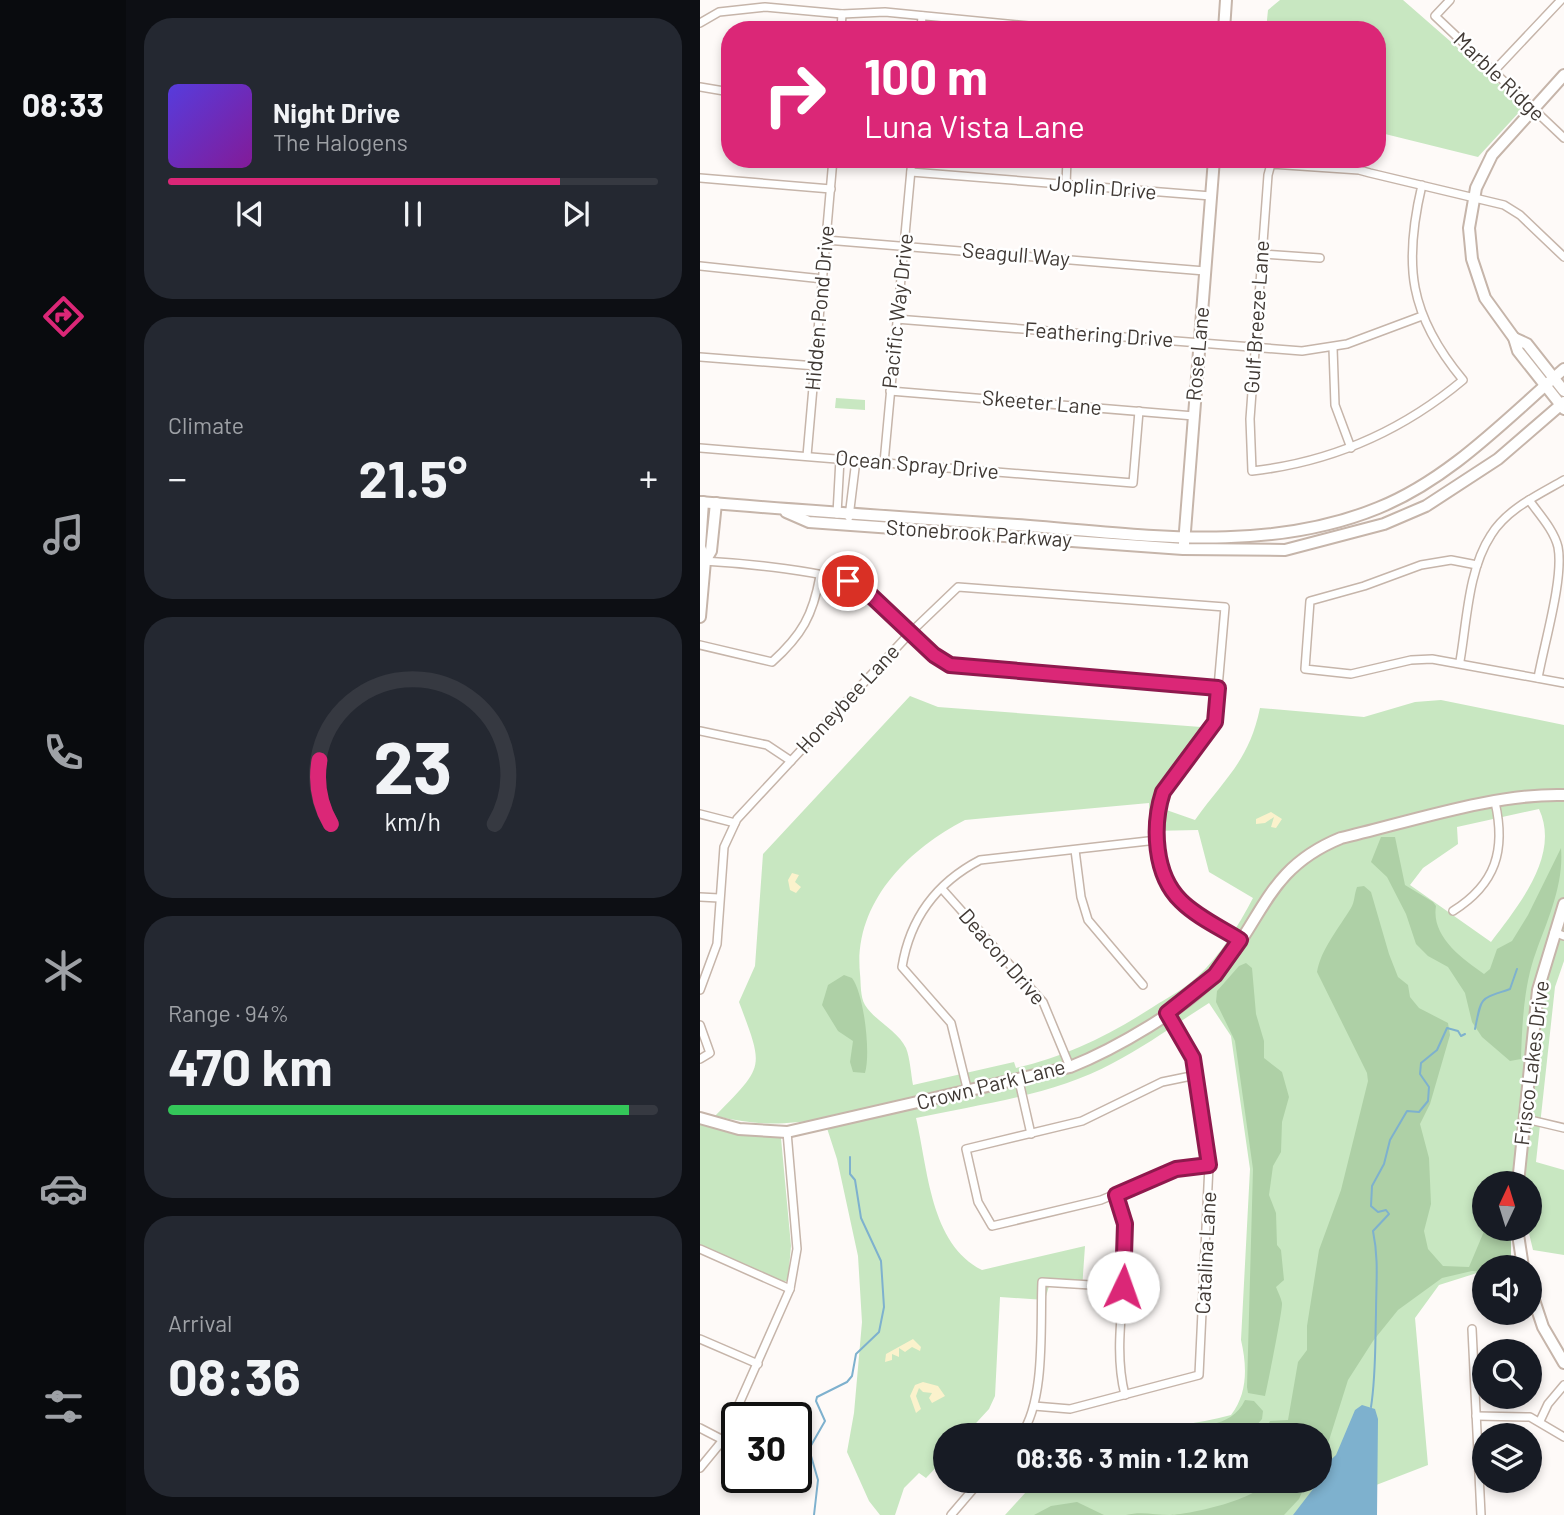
<!DOCTYPE html>
<meta charset="utf-8">
<style>
:root{--surface:#171b24;--page:#242831;--text:#f1f3f6;--muted:#9ea1a6;--line:#363941;--accent:#db2777}
body{margin:0;font-family:Barlow,sans-serif;background:var(--page);color:var(--text);height:100vh;display:flex;flex-direction:column;font-size:26px;white-space:nowrap}
*{box-sizing:border-box;margin:0}
p{font-size:23px;color:var(--muted)}
.icon{flex:none;width:38px;height:38px;fill:none;stroke:currentColor;stroke-width:2;stroke-linecap:round;stroke-linejoin:round}
.map{position:relative;flex:1;overflow:hidden}
.panel{display:flex;flex-direction:column;gap:18px;padding:18px;background:#0d0f14;width:574px}
.panel>*{flex:none}
.hud{position:absolute;left:21px;top:21px;width:665px;height:147px;border-radius:28px;box-shadow:0 4px 10px #0003;background:#db2777;color:#fff;overflow:hidden}
.needle{width:46px;rotate:4deg}
.tools{position:absolute;left:772px;top:1171px;display:grid;gap:14px}
.tools a{display:grid;place-items:center;width:70px;height:70px;border-radius:50%;background:var(--surface);box-shadow:0 4px 10px #0003;font-size:35px}
.speed{position:absolute;left:21px;top:1402px;display:flex;gap:14px;font-size:35px;font-weight:700;text-align:center}
.speed>*{display:grid;place-content:center;width:91px;height:91px;border-radius:50%;background:var(--surface);box-shadow:0 4px 10px #0003;line-height:1}
.speed .limit{border:4px solid #111;border-radius:10px;background:#fff;color:#111}
.pin{position:absolute;display:grid;place-items:center;width:60px;height:60px;color:#fff;margin:-30px;border:4px solid #fff;border-radius:50%;box-shadow:0 2px 7px #0007}
.me{position:absolute;width:77px;margin:-38px;rotate:3deg;stroke-linejoin:round;filter:drop-shadow(0 0 5px #0008)}
.turn{display:flex;align-items:center;gap:24px;height:147px;padding:0 28px;font-size:32px}
.turn .icon{width:91px;height:91px;stroke-width:2.5}
.turn b{display:block;font-size:49px;line-height:60px}
.big{font-size:52px;font-weight:700;line-height:1.1}
.panel .card{flex:1;display:flex;flex-direction:column;justify-content:center;gap:10px;min-width:0;padding:0 24px;border-radius:28px;background:var(--page)}
.panel .dial{align-items:center;gap:0}
.dial svg{height:182px;overflow:visible;fill:none;stroke:var(--line);stroke-width:7;stroke-linecap:round;text-anchor:middle}
.dial text{fill:var(--text);stroke:none}
.song{display:flex;align-items:center;gap:21px}
.cover{width:84px;height:84px;border-radius:10px;background:linear-gradient(135deg,hsl(250 70% 55%),hsl(290 70% 35%))}
.played{height:7px;border-radius:4px;background:linear-gradient(90deg,var(--accent) 80%,var(--line) 80%)}
.keys{display:flex;justify-content:space-around;direction:ltr}
.heat{display:flex;justify-content:space-between;align-items:center;font-size:38px;direction:ltr}
.charge{height:10px;border-radius:5px;background:linear-gradient(90deg,#34c759 94%,var(--line) 0)}
.trip{position:absolute;left:233px;top:1423px;width:399px;height:70px;border-radius:35px;background:var(--surface);box-shadow:0 4px 10px #0003;font-weight:700;line-height:70px;text-align:center}
main{display:flex;flex:1;min-height:0}
.tab-bar{display:flex;flex-direction:column;width:126px;justify-content:space-around;align-items:center;background:#090b0e;color:var(--muted)}
.tab-bar .icon{width:49px;height:49px}
.tab-bar .current{color:var(--accent)}
.tab-bar b{font-size:32px;color:var(--text)}
.map>svg:first-child{display:block}
</style>
<main>
<nav class="tab-bar">
<b>08:33</b>
<svg class="icon current" aria-label="directions" viewBox="0 0 24 24"><path d="M12 3l9 9-9 9-9-9zM9 14v-3h6M13 9l2 2-2 2"/></svg>
<svg class="icon" aria-label="music" viewBox="0 0 24 24"><path d="M9 18V5l10-2v13"/><circle cx="6" cy="18" r="3"/><circle cx="16" cy="16" r="3"/></svg>
<svg class="icon" aria-label="phone" viewBox="0 0 24 24"><path d="M5 4h4l2 5-3 2q2 4 5 5l2-3 5 2v4C11 20 4 13 5 4z"/></svg>
<svg class="icon" aria-label="climate" viewBox="0 0 24 24"><path d="M12 3v18M4 7l16 10M4 17L20 7"/></svg>
<svg class="icon" aria-label="car" viewBox="0 0 24 24"><path d="M5 17H2v-5l4-1 3-4h7l3 4 3 1v5h-3M9 17h6M6 11h13"/><circle cx="7" cy="17" r="2"/><circle cx="17" cy="17" r="2"/></svg>
<svg class="icon" aria-label="filters" viewBox="0 0 24 24"><path d="M4 7h16M4 17h16"/><circle cx="9" cy="7" r="2"/><circle cx="15" cy="17" r="2"/></svg>
</nav>
<section class="panel">
<div class="card">
<div class="song"><i class="cover"></i><div><b>Night Drive</b><p>The Halogens</p></div></div>
<div class="played"></div>
<div class="keys"><svg class="icon" aria-label="previous" viewBox="0 0 24 24"><path d="M18 5L8 12l10 7zM5 5v14"/></svg><svg class="icon" aria-label="pause" viewBox="0 0 24 24"><path d="M8 5v14M16 5v14"/></svg><svg class="icon" aria-label="next" viewBox="0 0 24 24"><path d="M6 5l10 7-10 7zM19 5v14"/></svg></div>
</div>
<div class="card"><p>Climate</p>
<div class="heat"><a>−</a><b class="big">21.5°</b><a>+</a></div>
</div>
<div class="card dial"><svg viewBox="0 0 100 80">
<path d="M14 69A42 42 0 1 1 86 69"/>
<path d="M14 69A42 42 0 0 1 9 41" stroke="#db2777"/>
<text x="50" y="56" font-size="32" font-weight="700">23</text>
<text x="50" y="72" font-size="11">km/h</text>
</svg></div>
<div class="card"><p>Range · 94%</p><b class="big">470 km</b><div class="charge"></div></div>
<div class="card"><p>Arrival</p><b class="big">08:36</b></div>
</section>
<div class="map">
<svg width="864" height="1515" viewBox="0 0 864 1515">
<rect width="100%" height="100%" fill="#fefaf8"/>
<g fill="#c8e7c1" fill-rule="evenodd">
<polygon points="580,0 703,0 821,103 822,109 778,157 677,132 677,30 566,30 568,10"/>
<polygon points="136,398 165,400 165,410 135,408"/>
<path d="M210,696L238,707L501,727L460,791L455,806L495,820C525,778 549,761 560,708L664,717L715,702L741,700L864,725V961L855,987L836,1162L864,1170V1255L833,1250L828,1229L830,1183H784V1228L827,1229C809,1235 784,1254 784,1275L777,1273L739,1285L715,1318L728,1465L640,1499L626,1515H305L336,1481L620,1480V1435H428C462,1426 496,1425 531,1415C548,1393 547,1366 541,1340L550,1169L531,1036L509,1003C477,1023 446,1046 413,1063C355,1095 280,1104 216,1118C228,1169 230,1244 282,1270L385,1246L382,1289L349,1286L345,1300L300,1297L295,1396L289,1409L265,1435H245V1458L226,1478L219,1473L204,1488L195,1515H180L169,1501L147,1452L154,1413L162,1322L158,1256L137,1159L124,1119C78,1125 62,1126 15,1116C65,1065 64,1069 39,1002L55,966L63,854ZM449,803L450,831L498,830L509,872L553,898C539,925 520,956 497,977C484,989 467,998 453,1007C408,1036 367,1056 316,1068L314,1062L213,1085C211,1074 210,1058 206,1048C198,1031 175,1021 165,1005C160,997 161,983 160,974C153,904 207,850 265,820ZM839,809C861,856 817,907 791,942L710,885L723,868L758,844L757,827Z"/>
<polygon points="0,1124 33,1134 81,1138 91,1246 88,1280 84,1282 0,1245"/>
</g>
<g fill="#aed0a6">
<path d="M681,837H695L705,885L733,902L736,906C731,936 761,958 784,974L790,969L797,949L812,941L828,915L861,848C864,884 848,919 836,952C824,984 822,1024 821,1059L810,1061L782,1037L772,1022L765,993L748,967L728,956L716,944L706,914L687,877L671,862Z"/>
<path d="M664,886L671,892L689,954L698,977L708,985L710,997L719,1008L748,1023L750,1035L730,1104L720,1124L729,1158L731,1204L724,1231L728,1249L743,1266L769,1267L785,1229L811,1228V1267H784V1272L772,1271L742,1278L698,1310L673,1341L648,1380L625,1453L620,1458V1435H563L570,1421L588,1420L598,1362L607,1350V1326L619,1250L641,1190L668,1081L667,1073L617,972C621,949 639,928 651,908C655,901 654,895 657,887Z"/>
<path d="M546,963L552,968L556,1014L564,1041V1058L582,1072L589,1097L582,1122L581,1152L573,1166L569,1195L576,1213L577,1245L581,1250L584,1280L576,1287C578,1292 581,1298 582,1303C583,1308 567,1388 565,1396L548,1393L547,1387L553,1169L535,1041L516,1002L517,991L539,966Z"/>
<path d="M144,975L152,978C164,994 171,1053 165,1073L153,1072L150,1062L153,1041L138,1031L122,1005L128,985Z"/>
<path d="M545,1400L554,1401L563,1411L562,1419L548,1435H435C445,1432 456,1428 467,1427C495,1426 531,1430 545,1400Z"/>
<path d="M568,1481H607L599,1499L584,1515H426C441,1511 455,1515 470,1515C493,1514 557,1499 568,1481Z"/>
<polygon points="377,1502 404,1515 334,1515 351,1506"/>
</g>
<g fill="#fbf2cc">
<polygon points="571,812 582,819 576,828 571,827 574,817 565,823 556,824 556,819"/>
<polygon points="92,873 99,875 95,882 101,887 96,893 90,890 88,880"/>
<polygon points="213,1339 221,1347 220,1351 212,1347 205,1352 199,1348 199,1357 192,1354 192,1360 185,1362 186,1354"/>
<polygon points="223,1382 238,1386 245,1396 232,1403 229,1398 232,1393 223,1392 219,1388 216,1396 221,1409 216,1413 210,1396 215,1385"/>
</g>
<polygon fill="#7eb1ce" points="662,1405 675,1409 678,1419 677,1515 593,1515 620,1480 621,1469 636,1455 655,1410"/>
<g fill="none" stroke-linecap="round" stroke-linejoin="round">
<g stroke="#7eb1ce" stroke-width="2">
<path d="M775,1029C782,995 779,1000 810,989L817,969"/>
<path d="M671,1407C676,1375 675,1345 676,1313C676,1284 679,1260 673,1231L689,1214L686,1210L678,1212L671,1206L672,1186L684,1164L690,1140L707,1111L719,1112L728,1101L729,1087L720,1074L721,1063L737,1050L747,1028L758,1031L761,1036L765,1034"/>
<polyline points="114,1515 118,1480 109,1449 125,1421 116,1401 117,1397 147,1382 152,1376 156,1354 179,1332 184,1307 181,1261 161,1218 155,1180 150,1174 150,1157"/>
</g>
<g stroke="#c6b5aa" stroke-width="10">
<g id="street">
<polyline points="750,0 735,16 864,138"/>
<polyline points="0,23 19,12 65,7 142,14 185,12 370,30"/>
<polyline points="141,30 142,14"/>
<polyline points="221,30 222,16"/>
<polyline points="794,71 861,0"/>
<polyline points="0,87 30,92"/>
<polyline points="211,172 511,196"/>
<polyline points="0,178 131,189"/>
<polyline points="366,185 367,159"/>
<path d="M722,185C703,265 709,315 763,380C702,431 632,462 552,471L550,419L568,175L571,164L659,170L670,173L804,205L820,215L864,257"/>
<polyline points="126,240 505,271"/>
<polyline points="562,254 620,258"/>
<polyline points="0,266 123,279"/>
<polyline points="196,319 602,351 647,344 722,316"/>
<polyline points="633,348 635,405 651,448"/>
<polyline points="0,357 116,366"/>
<polyline points="190,391 494,416"/>
<polyline points="0,448 433,483 439,411"/>
<polyline points="107,456 133,159"/>
<polyline points="184,463 212,159"/>
<path d="M829,500C839,514 854,530 858,547C864,578 844,644 838,678"/>
<polyline points="137,514 140,459"/>
<polyline points="149,517 156,460"/>
<path d="M4,561C39,563 133,571 162,587C199,609 218,656 260,668L518,688"/>
<polyline points="777,565 751,560 721,565 664,586 610,601 605,669 651,674 711,660 732,659 864,683"/>
<path d="M0,645L72,662C102,635 113,615 120,576"/>
<path d="M760,661C767,621 768,570 791,535C807,509 838,495 864,480"/>
<polyline points="0,731 67,745 91,761"/>
<polyline points="0,814 35,823"/>
<polyline points="375,850 381,897 388,920 443,985"/>
<polyline points="243,890 343,1002 370,1067"/>
<polyline points="0,897 19,898"/>
<path d="M753,911C796,884 806,850 795,802"/>
<polyline points="854,932 864,936"/>
<path d="M0,990L17,944L24,847L37,819L211,632L258,587L525,607L515,722L463,792C452,826 454,875 481,901C497,917 521,928 540,940"/>
<polyline points="0,1025 10,1053 0,1059"/>
<polyline points="496,1075 462,1082 382,1121 266,1149 278,1202 292,1226 401,1200 476,1169 509,1165"/>
<polyline points="319,1081 331,1134"/>
<path d="M268,1092L251,1023L202,967C210,918 236,883 280,860L457,840"/>
<polyline points="826,1119 864,1128"/>
<path d="M416,1195C439,1260 408,1329 425,1395"/>
<polyline points="0,1249 90,1289"/>
<polyline points="772,1329 781,1515"/>
<polyline points="0,1339 58,1364"/>
<polyline points="334,1406 370,1409 499,1375 509,1165 494,1064 488,1047 467,1013"/>
<polyline points="776,1416 830,1417 864,1437"/>
<polyline points="840,1421 848,1404 864,1385"/>
<polyline points="0,1428 23,1440"/>
<path d="M321,1435C346,1399 340,1325 342,1282L423,1287"/>
<polyline points="0,1468 23,1440 90,1289 97,1249 87,1132"/>
<polyline points="251,1515 281,1480"/>
</g>
</g>
<g stroke="#c6b5aa" stroke-width="14">
<g id="secondary">
<polyline points="524,30 526,0"/>
<polyline points="864,75 792,155 776,188 769,228 772,259 785,298 814,338 818,351 864,409"/>
<polyline points="814,338 827,344 864,391"/>
<path d="M0,502C106,511 211,518 317,525C437,534 563,555 678,508C750,479 806,419 864,369"/>
<polyline points="86,512 109,522 483,549 585,550 684,524 726,506 798,459 864,402"/>
<polyline points="484,544 514,159"/>
<polyline points="0,546 3,502"/>
<polyline points="0,547 5,561 0,617"/>
<polyline points="5,561 11,551 16,503"/>
<path d="M0,1118L39,1129L87,1132L370,1067C413,1050 489,1007 518,972C564,918 567,868 641,838C709,822 795,793 864,795"/>
<polyline points="818,1183 838,990 864,904"/>
<polyline points="817,1228 823,1267"/>
<polyline points="830,1288 843,1327 864,1363"/>
</g>
</g>
<use href="#street" stroke="#fff" stroke-width="7"/>
<use href="#secondary" stroke="#fff" stroke-width="10"/>
</g>
<g fill="none" stroke-linecap="round" stroke-linejoin="round">
<g stroke="#8e194d" stroke-width="18">
<path id="route" d="M148,581L163,588L234,655L250,665L518,688L515,722L463,792C452,826 454,875 481,901C497,917 521,928 540,940L515,975L467,1013L493,1058L509,1165L476,1169L416,1195L425,1224L423,1287"/>
</g>
<use href="#route" stroke="#db2777" stroke-width="12"/>
</g>
<g text-anchor="middle" stroke-width="5" stroke-linejoin="round" paint-order="stroke">
<g font-size="21" fill="#403934" stroke="#fff">
<text transform="translate(799 77) rotate(44)" y="7">Marble Ridge</text>
<text transform="translate(403 188) rotate(5)" y="7">Joplin Drive</text>
<text transform="translate(316 255) rotate(5)" y="7">Seagull Way</text>
<text transform="translate(120 308) rotate(-85)" y="7">Hidden Pond Drive</text>
<text transform="translate(198 311) rotate(-84)" y="7">Pacific Way Drive</text>
<text transform="translate(557 317) rotate(-86)" y="7">Gulf Breeze Lane</text>
<text transform="translate(399 335) rotate(4)" y="7">Feathering Drive</text>
<text transform="translate(498 354) rotate(-85)" y="7">Rose Lane</text>
<text transform="translate(342 403) rotate(5)" y="7">Skeeter Lane</text>
<text transform="translate(217 465) rotate(5)" y="7">Ocean Spray Drive</text>
<text transform="translate(279 534) rotate(4)" y="7">Stonebrook Parkway</text>
<text transform="translate(148 699) rotate(-47)" y="7">Honeybee Lane</text>
<text transform="translate(302 957) rotate(49)" y="7">Deacon Drive</text>
<text transform="translate(832 1063) rotate(-83)" y="7">Frisco Lakes Drive</text>
<text transform="translate(291 1085) rotate(-14)" y="7">Crown Park Lane</text>
<text transform="translate(506 1253) rotate(-87)" y="7">Catalina Lane</text>
</g>
</g>
</svg>
<div class="tools">
<a><svg class="needle" viewBox="-14 -14 28 28"><path d="M0-13l5 13h-10z" fill="#e53935"/><path d="M0 13l5-13h-10z" fill="#9ea1a6"/></svg></a>
<a><svg class="icon" aria-label="sound" viewBox="0 0 24 24"><path d="M4 9h4l5-4v14l-5-4H4zM17 9q2 3 0 6"/></svg></a>
<a><svg class="icon" aria-label="search" viewBox="0 0 24 24"><circle cx="10" cy="10" r="6"/><path d="M15 15l6 6"/></svg></a>
<a><svg class="icon" aria-label="layers" viewBox="0 0 24 24"><path d="M12 4l9 5-9 5-9-5zM3 14l9 5 9-5"/></svg></a>
</div>
<div class="speed"><div class="limit">30</div></div>
<div class="pin" style="left:148px;top:581px;background:#d93025"><svg class="icon" aria-label="arrive" viewBox="0 0 24 24"><path d="M6 21V4h12l-3 4 3 4H6"/></svg></div>
<svg class="me" style="left:423px;top:1287px" viewBox="-20 -20 40 40"><circle r="19" fill="#fff"/><path d="M0-13L10 11 0 6-10 11z" fill="#db2777"/></svg>
<div class="trip">08:36 · 3 min · 1.2 km</div>
<div class="hud">
<div class="turn"><svg class="icon" aria-label="right" viewBox="0 0 24 24"><path d="M7 20v-9h11M14 6l5 5-5 5"/></svg><div><b>100 m</b>Luna Vista Lane</div></div>
</div>
</div>
</main>
